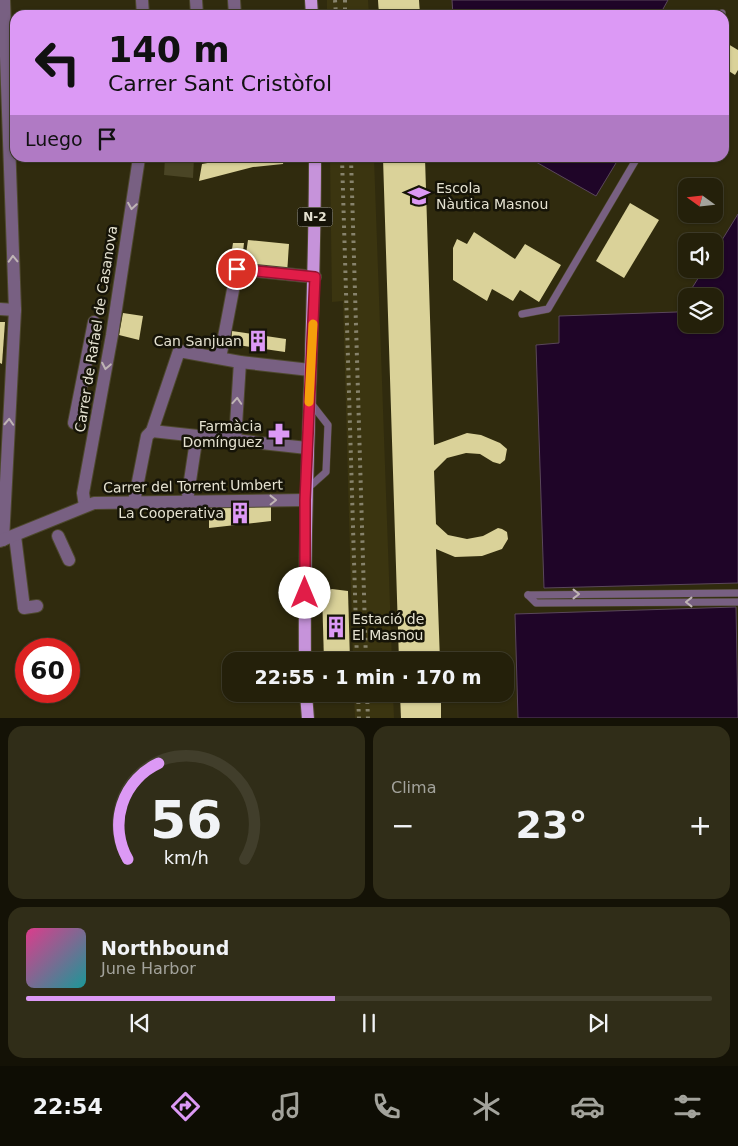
<!DOCTYPE html>
<html lang="es">
<meta charset="utf-8">
<style>
:root{--surface:#24200a;--page:#302d18;--text:#f1f3f6;--muted:#a3a39c;--line:#413e2b;--accent:#dc99f5}
body{margin:0;font-family:"DejaVu Sans",sans-serif;background:var(--page);color:var(--text);height:100vh;display:flex;flex-direction:column;font-size:19px;white-space:nowrap}
*{box-sizing:border-box;margin:0}
p{font-size:16px;color:var(--muted)}
.icon{flex:none;width:28px;height:28px;fill:none;stroke:currentColor;stroke-width:2;stroke-linecap:round;stroke-linejoin:round}
.map{position:relative;height:718px;overflow:hidden}
.drawer{display:flex;flex-direction:column;gap:8px;padding:8px;background:#141206;flex:1}
.drawer>*{flex:none}
.hud{position:absolute;left:10px;top:10px;width:719px;height:152px;border-radius:15px;box-shadow:0 1px 4px #0004,0 0 0 1px var(--line);background:#dc99f5;color:#111;overflow:hidden}
.needle{width:32px;rotate:285deg}
.buttons{position:absolute;left:678px;top:178px;display:grid;gap:10px}
.buttons a{display:grid;place-items:center;width:45px;height:45px;border-radius:10px;background:var(--surface);box-shadow:0 1px 4px #0004,0 0 0 1px var(--line);font-size:25px}
.speed{position:absolute;left:15px;top:638px;display:flex;gap:10px;font-size:25px;font-weight:700;text-align:center}
.speed>*{display:grid;place-content:center;width:65px;height:65px;border-radius:50%;background:var(--surface);box-shadow:0 1px 4px #0004,0 0 0 1px var(--line);line-height:1}
.speed .limit{border:8px solid #d22;background:#fff;color:#111}
.pin{position:absolute;display:grid;place-items:center;width:42px;height:42px;color:#fff;margin:-21px;border:2px solid #fff;border-radius:50%;box-shadow:0 1px 5px #0007}
.me{position:absolute;width:55px;margin:-28px;rotate:0deg;stroke-linejoin:round;filter:drop-shadow(0 0 4px #0008)}
.turn{display:flex;align-items:center;gap:18px;height:105px;padding:0 15px;font-size:22px}
.turn .icon{width:65px;height:65px;stroke-width:2.5}
.turn b{display:block;font-size:35px;line-height:42px}
.then{display:flex;align-items:center;height:48px;padding:0 15px;background:#0003;gap:10px;font-size:19px}
.big{font-size:38px;font-weight:700;line-height:1.1}
.drawer .widget{flex:1;display:flex;flex-direction:column;justify-content:center;gap:8px;min-width:0;padding:0 18px;border-radius:15px;background:var(--page)}
.drawer .dial{align-items:center;gap:0}
.dial svg{height:130px;overflow:visible;fill:none;stroke:var(--line);stroke-width:7;stroke-linecap:round;text-anchor:middle}
.dial text{fill:var(--text);stroke:none}
.song{display:flex;align-items:center;gap:15px}
.cover{width:60px;height:60px;border-radius:8px;background:linear-gradient(135deg,hsl(330 70% 55%),hsl(180 70% 35%))}
.played{height:5px;border-radius:2px;background:linear-gradient(90deg,var(--accent) 45%,var(--line) 45%)}
.keys{display:flex;justify-content:space-around;direction:ltr}
.heat{display:flex;justify-content:space-between;align-items:center;font-size:28px;direction:ltr}
.drawer .tiles{flex:1;display:grid;gap:8px;grid-template-columns:1fr 1fr}
.widget:last-child{grid-column:span 2}
.trip{position:absolute;left:222px;top:652px;width:292px;height:50px;border-radius:15px;background:var(--surface);box-shadow:0 1px 4px #0004,0 0 0 1px var(--line);font-weight:700;line-height:50px;text-align:center}
.tabs{display:flex;height:80px;justify-content:space-around;align-items:center;background:#0e0d04;color:var(--muted)}
.tabs .icon{width:35px;height:35px}
.tabs .active{color:var(--accent)}
.tabs b{font-size:22px;color:var(--text)}
.map>svg:first-child{display:block}
</style>
<div class="map">
<svg width="738" height="719" viewBox="0 0 738 719">
<rect width="100%" height="100%" fill="#302b0e"/>
<g fill="#3b3510">
<polygon points="327,0 368,0 369,15 327,15"/>
<polygon points="330,158 374,158 392,661 353,661 343,301 332,302"/>
<polygon points="354,694 393,694 394,718 355,718"/>
</g>
<polygon fill="#4a4525" points="165,158 194,158 193,178 164,175"/>
<g fill="#1f0528" stroke="#5a475b">
<polygon points="452,0 668,0 663,9 674,15 453,15"/>
<polygon points="529,158 619,158 596,196"/>
<polygon points="738,214 738,583 544,588 536,345 559,343 559,316 677,312 686,297 686,324 714,324 714,296 687,296 704,269 714,269 714,253"/>
<polygon points="736,607 738,718 518,718 515,614"/>
</g>
<g fill="#dad299">
<polygon points="378,0 419,0 420,15 379,15"/>
<polygon points="728,44 738,50 738,70 735,75 724,68 724,50"/>
<polygon points="213,158 284,158 283,164 253,167 199,181 202,164 213,162"/>
<polygon points="383,158 425,158 434,445 467,433 481,435 500,443 507,449 505,460 500,464 493,462 480,454 466,453 447,458 434,471 436,524 448,535 467,539 483,536 498,528 502,529 507,532 508,539 502,549 482,556 455,557 436,549 440,661 399,661"/>
<polygon points="630,203 659,220 624,278 596,261"/>
<polygon points="474,232 515,259 525,244 561,265 539,302 520,290 513,301 492,289 487,301 453,280 453,248 457,239 467,244"/>
<polygon points="248,240 289,244 287,274 244,268"/>
<polygon points="233,243 244,243 241,269 229,268"/>
<polygon points="123,313 143,316 139,340 119,335"/>
<polygon points="0,322 5,322 2,364 0,363"/>
<polygon points="232,331 286,339 285,352 231,344"/>
<polygon points="209,506 271,506 271,521 209,528"/>
<polygon points="332,589 348,591 350,661 324,661 322,592"/>
<polygon points="400,694 441,694 441,719 401,719"/>
</g>
<g fill="none" stroke-linecap="round" stroke-linejoin="round">
<g stroke="#4d482d" stroke-width="8">
<g id="lane">
<polyline points="722,15 722,13"/>
<polyline points="522,314 548,309 637,158"/>
<polyline points="307,489 326,472 328,425 310,402"/>
<polyline points="528,595 536,603 738,602"/>
<polyline points="528,595 738,593"/>
</g>
</g>
<g stroke="#4d482d" stroke-width="14">
<g id="street">
<polyline points="142,0 143,15"/>
<polyline points="196,0 197,15"/>
<polyline points="234,0 235,15"/>
<polyline points="0,309 15,310"/>
<polyline points="220,358 237,269 315,277"/>
<polyline points="74,423 94,322"/>
<polyline points="152,431 307,448"/>
<polyline points="235,441 240,362"/>
<polyline points="188,494 196,441"/>
<polyline points="134,502 147,436 152,431 179,351 240,362 310,370"/>
<polyline points="85,506 83,493 112,335 139,158"/>
<polyline points="15,536 24,608 37,606"/>
<polyline points="58,536 69,560"/>
<polyline points="3,540 15,310 4,0"/>
<polyline points="0,541 94,503 305,500"/>
</g>
</g>
<g stroke="#4d482d" stroke-width="14">
<g id="primary">
<polyline points="311,0 312,15"/>
<path d="M305,661C303,493 315,326 315,158"/>
<polyline points="306,694 308,719"/>
</g>
</g>
<use href="#lane" stroke="#786082" stroke-width="7"/>
<use href="#street" stroke="#786082" stroke-width="12"/>
<use href="#primary" stroke="#c693da" stroke-width="12"/>
<g stroke="#87836c" stroke-width="4" stroke-dasharray="2.5 5" stroke-linecap="butt">
<polyline points="335,0 336,15"/>
<polyline points="345,0 345,15"/>
<polyline points="342,158 357,661"/>
<polyline points="351,158 366,661"/>
<polyline points="358,694 359,719"/>
<polyline points="367,694 368,719"/>
</g>
</g>
<defs><path id="oneway-chevron" d="M-2-3.5L2.5 0L-2 3.5" fill="none" stroke-width="1.6" stroke-linecap="round" stroke-linejoin="round" transform="scale(1.25)"/></defs>
<g stroke="#bfb4b5">
<use href="#oneway-chevron" transform="translate(132 206) rotate(99)"/>
<use href="#oneway-chevron" transform="translate(13 259) rotate(-92)"/>
<use href="#oneway-chevron" transform="translate(106 366) rotate(101)"/>
<use href="#oneway-chevron" transform="translate(237 401) rotate(-86)"/>
<use href="#oneway-chevron" transform="translate(9 422) rotate(-87)"/>
<use href="#oneway-chevron" transform="translate(273 500) rotate(-1)"/>
<use href="#oneway-chevron" transform="translate(576 594)"/>
<use href="#oneway-chevron" transform="translate(689 602) rotate(180)"/>
</g>
<g fill="none" stroke-linecap="round" stroke-linejoin="round">
<g stroke="#92132f" stroke-width="12">
<polyline id="route" points="237,269 315,277 305,500 305,593"/>
</g>
<use href="#route" stroke="#e11d48" stroke-width="9"/>
<polyline stroke="#f59e0b" stroke-width="9" points="309,402 313,324"/>
</g>
<defs>
<g id="university-bare" transform="scale(1.725)"><path d="M0-5L7-2L0 1L-7-2ZM-4 1L0 2.5L4 1V4Q0 6-4 4Z" fill="#dc99f5" stroke="#161408" stroke-width="2.5" paint-order="stroke"/></g>
<g id="building-bare" transform="scale(1.725)"><path d="M-4-6H4V6H1V3H-1V6H-4ZM-2.5-4.3h1.7v1.8h-1.7ZM.8-4.3h1.7v1.8H.8ZM-2.5-1h1.7V.8h-1.7ZM.8-1h1.7V.8H.8Z" fill="#dc99f5" stroke="#161408" stroke-width="2.5" paint-order="stroke"/></g>
<g id="pharmacy-bare" transform="scale(1.725)"><path d="M-2-6h4v4h4v4h-4v4h-4v-4h-4v-4h4Z" fill="#dc99f5" stroke="#161408" stroke-width="2.5" paint-order="stroke"/></g>
</defs>
<g fill-rule="evenodd">
<use href="#university-bare" x="419" y="196"/>
<use href="#building-bare" x="258" y="341"/>
<use href="#pharmacy-bare" x="279" y="434"/>
<use href="#building-bare" x="240" y="513"/>
<use href="#building-bare" x="336" y="627"/>
</g>
<g text-anchor="middle" stroke-width="5" stroke-linejoin="round" paint-order="stroke">
<rect fill="#161408" stroke="#a7a495" stroke-width="1" x="297.5" y="207.5" width="35" height="19" rx="4"/>
<g font-size="12" font-weight="bold" fill="#e5e2d1">
<text x="315" y="221">N-2</text>
</g>
<g font-size="14" fill="#e5e2d1" stroke="#161408" text-anchor="end">
<text x="436" y="193" text-anchor="start">Escola<tspan x="436" dy="16">Nàutica Masnou</tspan></text>
<text x="242" y="346">Can Sanjuan</text>
<text x="262" y="431">Farmàcia<tspan x="262" dy="16">Domínguez</tspan></text>
<text x="224" y="518">La Cooperativa</text>
<text x="352" y="624" text-anchor="start">Estació de<tspan x="352" dy="16">El Masnou</tspan></text>
</g>
<g font-size="14" fill="#e5e2d1" stroke="#161408">
<text transform="translate(96 329) rotate(-81)" y="5">Carrer de Rafael de Casanova</text>
<text transform="translate(193 486) rotate(-1)" y="5">Carrer del Torrent Umbert</text>
</g>
</g>
</svg>
<div class="buttons">
<a><svg class="needle" viewBox="-14 -14 28 28"><path d="M0-13l5 13h-10z" fill="#e53935"/><path d="M0 13l5-13h-10z" fill="#a3a39c"/></svg></a>
<a><svg class="icon" aria-label="sound" viewBox="0 0 24 24"><path d="M4 9h4l5-4v14l-5-4H4zM17 9q2 3 0 6"/></svg></a>
<a><svg class="icon" aria-label="layers" viewBox="0 0 24 24"><path d="M12 4l9 5-9 5-9-5zM3 14l9 5 9-5"/></svg></a>
</div>
<div class="speed"><div class="limit">60</div></div>
<div class="pin" style="left:237px;top:269px;background:#d93025"><svg class="icon" aria-label="arrive" viewBox="0 0 24 24"><path d="M6 21V4h12l-3 4 3 4H6"/></svg></div>
<svg class="me" style="left:305px;top:593px" viewBox="-20 -20 40 40"><circle r="19" fill="#fff"/><path d="M0-13L10 11 0 6-10 11z" fill="#e11d48"/></svg>
<div class="trip">22:55 · 1 min · 170 m</div>
<div class="hud">
<div class="turn"><svg class="icon" aria-label="left" viewBox="0 0 24 24"><path d="M17 20v-9H6M10 6l-5 5 5 5"/></svg><div><b>140 m</b>Carrer Sant Cristòfol</div></div>
<div class="then">Luego<svg class="icon" aria-label="arrive" viewBox="0 0 24 24"><path d="M6 21V4h12l-3 4 3 4H6"/></svg></div>
</div>
</div>
<section class="drawer">
<div class="tiles">
<div class="widget dial"><svg viewBox="0 0 100 80">
<path d="M14 69A42 42 0 1 1 86 69"/>
<path d="M14 69A42 42 0 0 1 33 10" stroke="#dc99f5"/>
<text x="50" y="56" font-size="32" font-weight="700">56</text>
<text x="50" y="72" font-size="11">km/h</text>
</svg></div>
<div class="widget"><p>Clima</p>
<div class="heat"><a>−</a><b class="big">23°</b><a>+</a></div>
</div>
<div class="widget">
<div class="song"><i class="cover"></i><div><b>Northbound</b><p>June Harbor</p></div></div>
<div class="played"></div>
<div class="keys"><svg class="icon" aria-label="previous" viewBox="0 0 24 24"><path d="M18 5L8 12l10 7zM5 5v14"/></svg><svg class="icon" aria-label="pause" viewBox="0 0 24 24"><path d="M8 5v14M16 5v14"/></svg><svg class="icon" aria-label="next" viewBox="0 0 24 24"><path d="M6 5l10 7-10 7zM19 5v14"/></svg></div>
</div>
</div>
</section>
<nav class="tabs">
<b>22:54</b>
<svg class="icon active" aria-label="directions" viewBox="0 0 24 24"><path d="M12 3l9 9-9 9-9-9zM9 14v-3h6M13 9l2 2-2 2"/></svg>
<svg class="icon" aria-label="music" viewBox="0 0 24 24"><path d="M9 18V5l10-2v13"/><circle cx="6" cy="18" r="3"/><circle cx="16" cy="16" r="3"/></svg>
<svg class="icon" aria-label="phone" viewBox="0 0 24 24"><path d="M5 4h4l2 5-3 2q2 4 5 5l2-3 5 2v4C11 20 4 13 5 4z"/></svg>
<svg class="icon" aria-label="climate" viewBox="0 0 24 24"><path d="M12 3v18M4 7l16 10M4 17L20 7"/></svg>
<svg class="icon" aria-label="car" viewBox="0 0 24 24"><path d="M5 17H2v-5l4-1 3-4h7l3 4 3 1v5h-3M9 17h6M6 11h13"/><circle cx="7" cy="17" r="2"/><circle cx="17" cy="17" r="2"/></svg>
<svg class="icon" aria-label="filters" viewBox="0 0 24 24"><path d="M4 7h16M4 17h16"/><circle cx="9" cy="7" r="2"/><circle cx="15" cy="17" r="2"/></svg>
</nav>
